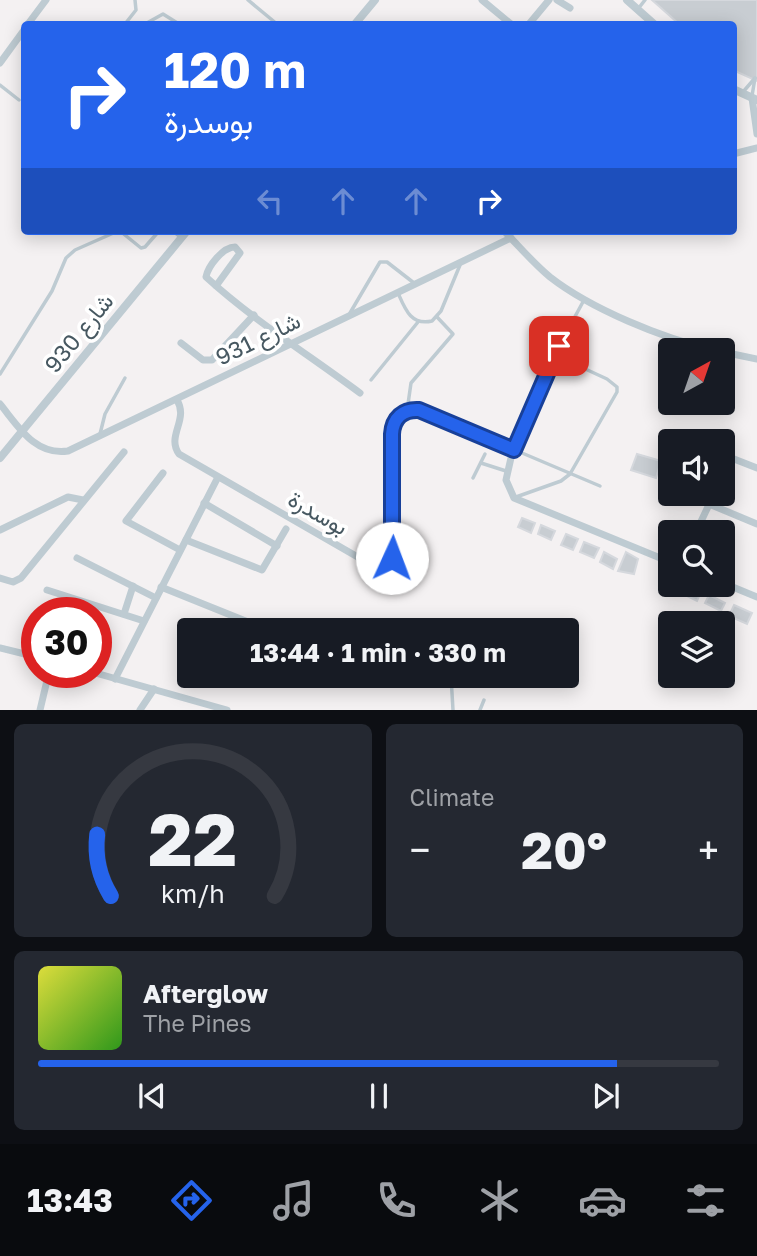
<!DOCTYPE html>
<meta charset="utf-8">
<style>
:root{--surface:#171b24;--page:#242831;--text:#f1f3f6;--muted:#9ea1a6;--line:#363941;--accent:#2563eb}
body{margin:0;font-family:"Golos Text",Vazirmatn,sans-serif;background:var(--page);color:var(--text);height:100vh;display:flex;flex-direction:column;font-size:26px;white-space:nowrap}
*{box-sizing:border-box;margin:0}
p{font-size:23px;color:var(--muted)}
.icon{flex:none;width:38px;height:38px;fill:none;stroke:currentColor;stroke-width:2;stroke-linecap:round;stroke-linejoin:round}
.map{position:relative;height:710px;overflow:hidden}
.side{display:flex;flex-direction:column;gap:14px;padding:14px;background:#0d0f14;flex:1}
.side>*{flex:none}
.top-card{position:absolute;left:21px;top:21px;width:716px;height:214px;border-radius:7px;box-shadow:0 4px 18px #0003;background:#2563eb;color:#fff;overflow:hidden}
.needle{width:46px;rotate:40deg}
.controls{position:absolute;left:658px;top:338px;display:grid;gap:14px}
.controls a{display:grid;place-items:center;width:77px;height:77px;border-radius:7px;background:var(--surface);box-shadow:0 4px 18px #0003;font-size:35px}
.speed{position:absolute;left:21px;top:597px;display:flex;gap:14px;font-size:35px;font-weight:700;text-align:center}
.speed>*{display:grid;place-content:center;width:91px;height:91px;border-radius:50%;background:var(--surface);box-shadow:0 4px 18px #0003;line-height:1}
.speed .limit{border:10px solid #d22;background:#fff;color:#111}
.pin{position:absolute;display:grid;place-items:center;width:60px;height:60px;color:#fff;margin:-30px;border-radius:14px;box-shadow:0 4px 10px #0006}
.me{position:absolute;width:77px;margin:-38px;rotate:2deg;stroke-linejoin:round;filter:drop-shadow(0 0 5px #0008)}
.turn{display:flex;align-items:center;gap:24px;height:147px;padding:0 28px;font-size:32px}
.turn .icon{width:91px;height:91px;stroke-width:2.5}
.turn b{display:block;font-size:49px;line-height:60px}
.lanes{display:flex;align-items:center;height:66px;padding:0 28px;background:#0003;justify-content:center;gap:35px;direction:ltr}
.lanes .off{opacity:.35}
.big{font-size:52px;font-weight:700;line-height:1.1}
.side .tile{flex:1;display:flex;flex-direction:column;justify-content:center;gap:10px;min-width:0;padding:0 24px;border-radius:10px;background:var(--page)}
.side .dial{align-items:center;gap:0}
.dial svg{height:182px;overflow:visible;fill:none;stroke:var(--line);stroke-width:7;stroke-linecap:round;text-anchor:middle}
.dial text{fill:var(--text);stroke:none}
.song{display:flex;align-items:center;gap:21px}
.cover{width:84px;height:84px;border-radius:10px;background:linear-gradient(135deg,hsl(60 70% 55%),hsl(110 70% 35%))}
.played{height:7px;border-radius:4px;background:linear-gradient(90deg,var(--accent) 85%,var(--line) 85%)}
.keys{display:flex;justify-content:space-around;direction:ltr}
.heat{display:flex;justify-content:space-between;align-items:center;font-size:38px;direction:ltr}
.side .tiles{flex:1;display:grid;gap:14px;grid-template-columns:1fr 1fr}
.tile:last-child{grid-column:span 2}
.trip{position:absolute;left:177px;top:618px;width:402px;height:70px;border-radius:7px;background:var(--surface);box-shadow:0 4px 18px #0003;font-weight:700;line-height:70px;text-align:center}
.tab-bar{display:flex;height:112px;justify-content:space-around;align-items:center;background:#090b0e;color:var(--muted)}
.tab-bar .icon{width:49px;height:49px}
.tab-bar .current{color:var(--accent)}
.tab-bar b{font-size:32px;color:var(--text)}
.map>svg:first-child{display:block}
</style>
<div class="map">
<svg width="757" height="710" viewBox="0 0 757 710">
<rect width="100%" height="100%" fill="#f4f1f2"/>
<g fill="#c8cdd2" stroke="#d5d8dd" stroke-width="2">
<polygon points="652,0 757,0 757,81 733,70 733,24 679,24"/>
<polygon points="637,454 661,461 656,478 631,470"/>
<polygon points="522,518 535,523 531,533 518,527"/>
<polygon points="541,525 555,531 551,540 538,534"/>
<polygon points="566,534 578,539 573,550 561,545"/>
<polygon points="584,542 599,548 594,558 580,552"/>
<polygon points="604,552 617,559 613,569 600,562"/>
<polygon points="626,552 638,559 634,574 618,571"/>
<polygon points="685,584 701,592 697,601 681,593"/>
<polygon points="709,595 725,603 721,611 705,603"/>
<polygon points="734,605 752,613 747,624 729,616"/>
</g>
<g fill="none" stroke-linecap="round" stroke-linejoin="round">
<g stroke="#becbd2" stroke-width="3.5">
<polyline points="248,0 277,24"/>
<polyline points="638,9 645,0"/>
<polyline points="125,24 136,10 135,0"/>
<polyline points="145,24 163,14 179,24"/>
<polyline points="0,85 19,100"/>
<polyline points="743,92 755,78"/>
<polyline points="752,96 755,78"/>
<polyline points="120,231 141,248 145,247 159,231"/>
<polyline points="173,231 180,237"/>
<path d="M398,293C405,309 411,326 432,321L441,311L460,265"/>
<polyline points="584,300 559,346 515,450 600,486"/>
<polyline points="350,313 380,262 387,262 414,283"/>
<polyline points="0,374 52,291 66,258 75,250 118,231"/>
<polyline points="371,380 418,322"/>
<polyline points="407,411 411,383 453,334 437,317"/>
<polyline points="100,434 105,414 125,378"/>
<polyline points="481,463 506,471"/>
<polyline points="473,478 485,454"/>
<polyline points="516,497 561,481 570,474 617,392 617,387 607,379 555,355"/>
<polyline points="451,676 453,710"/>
<polyline points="480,710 484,700"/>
</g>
<g stroke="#becbd2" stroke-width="7">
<polyline points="482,0 511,24"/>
<polyline points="557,0 570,8"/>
<polyline points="28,24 46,0"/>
<polyline points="529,24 549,0"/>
<polyline points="0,63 24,30"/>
<polyline points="752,98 757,134"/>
<polyline points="733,154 757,148"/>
<path d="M504,231C519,246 533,263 550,277C591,309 662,338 713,350"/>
<path d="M216,286L240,253L235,247C223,247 208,266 206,277C253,320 309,355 360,393"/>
<polyline points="181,343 203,360 212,360 254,315"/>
<polyline points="723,352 757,359"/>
<path d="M177,400C189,420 166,436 179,454L375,567L384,566L393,554V427L403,413L415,409L513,449L506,480L514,498L670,562"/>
<path d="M0,404C18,426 35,456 68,451L511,238"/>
<polyline points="163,473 126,521 180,550"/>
<polyline points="723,476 729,462 734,459 757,468"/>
<polyline points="204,503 277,546"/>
<polyline points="709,504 757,524"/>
<polyline points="0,530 68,497 83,500"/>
<polyline points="696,532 714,494"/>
<polyline points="186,540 262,570 286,529"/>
<polyline points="77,558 156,598"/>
<polyline points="0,578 13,582 21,578 124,452"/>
<polyline points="723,583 757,597"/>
<polyline points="161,587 253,624"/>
<polyline points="47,590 144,621"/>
<polyline points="124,614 133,586"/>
<polyline points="0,648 37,657"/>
<polyline points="92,672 227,710"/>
<polyline points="115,679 218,477"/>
<polyline points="40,710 49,672"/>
<polyline points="140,710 154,689"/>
</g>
<g stroke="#becbd2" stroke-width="8">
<polyline points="627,0 654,24"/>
<polyline points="355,24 375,0"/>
<polyline points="733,89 757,100"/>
<polyline points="0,458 187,231"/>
</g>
</g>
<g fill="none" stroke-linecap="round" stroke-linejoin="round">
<g stroke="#184099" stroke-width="18">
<path id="route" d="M392,558V434C393,418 403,409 419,410L514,450L559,346"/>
</g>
<use href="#route" stroke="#2563eb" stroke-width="12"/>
</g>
<g text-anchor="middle" stroke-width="7" stroke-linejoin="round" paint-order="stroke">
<g font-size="23" fill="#475861" stroke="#fff">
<text transform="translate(79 333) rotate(-51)" y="8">شارع 930</text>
<text transform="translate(258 339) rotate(-26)" y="8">شارع 931</text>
<text transform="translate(318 513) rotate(30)" y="8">بوسدرة</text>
</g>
</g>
</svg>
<div class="controls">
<a><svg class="needle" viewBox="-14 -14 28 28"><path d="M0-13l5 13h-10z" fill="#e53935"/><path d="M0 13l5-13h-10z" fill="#9ea1a6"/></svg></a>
<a><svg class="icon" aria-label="sound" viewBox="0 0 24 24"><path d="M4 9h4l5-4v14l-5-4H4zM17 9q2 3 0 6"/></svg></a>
<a><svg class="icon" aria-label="search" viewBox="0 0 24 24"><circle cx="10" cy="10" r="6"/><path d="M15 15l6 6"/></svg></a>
<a><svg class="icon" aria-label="layers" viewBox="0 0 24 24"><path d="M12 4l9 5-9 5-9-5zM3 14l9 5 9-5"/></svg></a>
</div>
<div class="speed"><div class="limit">30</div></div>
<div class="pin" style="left:559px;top:346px;background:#d93025"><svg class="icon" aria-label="arrive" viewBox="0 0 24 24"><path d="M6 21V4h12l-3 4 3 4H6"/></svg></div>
<svg class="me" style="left:392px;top:558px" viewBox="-20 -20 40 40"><circle r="19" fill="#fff"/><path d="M0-13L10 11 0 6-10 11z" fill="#2563eb"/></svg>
<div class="trip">13:44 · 1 min · 330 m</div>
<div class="top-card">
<div class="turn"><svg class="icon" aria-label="right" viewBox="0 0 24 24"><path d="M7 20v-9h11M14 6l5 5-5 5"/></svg><div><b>120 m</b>بوسدرة</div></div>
<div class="lanes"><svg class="icon off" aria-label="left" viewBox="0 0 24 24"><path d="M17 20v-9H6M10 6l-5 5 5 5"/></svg><svg class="icon off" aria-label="ahead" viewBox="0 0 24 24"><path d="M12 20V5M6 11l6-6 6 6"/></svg><svg class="icon off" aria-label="ahead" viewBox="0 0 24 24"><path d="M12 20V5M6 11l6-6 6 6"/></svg><svg class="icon" aria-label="right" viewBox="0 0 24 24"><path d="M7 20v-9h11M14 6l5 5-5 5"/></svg></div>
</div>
</div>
<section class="side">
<div class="tiles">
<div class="tile dial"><svg viewBox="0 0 100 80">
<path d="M14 69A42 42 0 1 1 86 69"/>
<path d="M14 69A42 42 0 0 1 8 42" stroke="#2563eb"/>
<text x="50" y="56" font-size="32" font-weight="700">22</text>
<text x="50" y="72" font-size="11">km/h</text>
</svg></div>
<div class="tile"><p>Climate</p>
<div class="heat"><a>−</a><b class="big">20°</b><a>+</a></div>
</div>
<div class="tile">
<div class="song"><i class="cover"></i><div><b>Afterglow</b><p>The Pines</p></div></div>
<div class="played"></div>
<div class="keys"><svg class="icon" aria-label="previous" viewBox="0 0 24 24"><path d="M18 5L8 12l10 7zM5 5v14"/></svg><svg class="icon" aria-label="pause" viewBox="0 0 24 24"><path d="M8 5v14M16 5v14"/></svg><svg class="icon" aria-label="next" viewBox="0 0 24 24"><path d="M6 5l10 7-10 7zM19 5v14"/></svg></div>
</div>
</div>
</section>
<nav class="tab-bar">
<b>13:43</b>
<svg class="icon current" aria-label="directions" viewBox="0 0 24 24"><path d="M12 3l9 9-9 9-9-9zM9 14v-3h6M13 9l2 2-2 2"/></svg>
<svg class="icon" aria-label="music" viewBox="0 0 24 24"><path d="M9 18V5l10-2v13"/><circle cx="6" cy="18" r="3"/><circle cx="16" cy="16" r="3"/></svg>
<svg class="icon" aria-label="phone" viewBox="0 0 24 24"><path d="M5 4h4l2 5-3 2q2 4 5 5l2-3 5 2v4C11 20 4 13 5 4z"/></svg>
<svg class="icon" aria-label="climate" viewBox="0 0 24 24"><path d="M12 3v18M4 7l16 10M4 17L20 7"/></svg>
<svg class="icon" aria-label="car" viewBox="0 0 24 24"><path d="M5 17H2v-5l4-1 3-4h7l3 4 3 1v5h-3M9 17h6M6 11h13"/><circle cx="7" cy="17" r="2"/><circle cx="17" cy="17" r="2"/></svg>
<svg class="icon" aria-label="filters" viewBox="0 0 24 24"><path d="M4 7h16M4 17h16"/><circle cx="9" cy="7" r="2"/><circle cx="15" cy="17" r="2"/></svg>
</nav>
